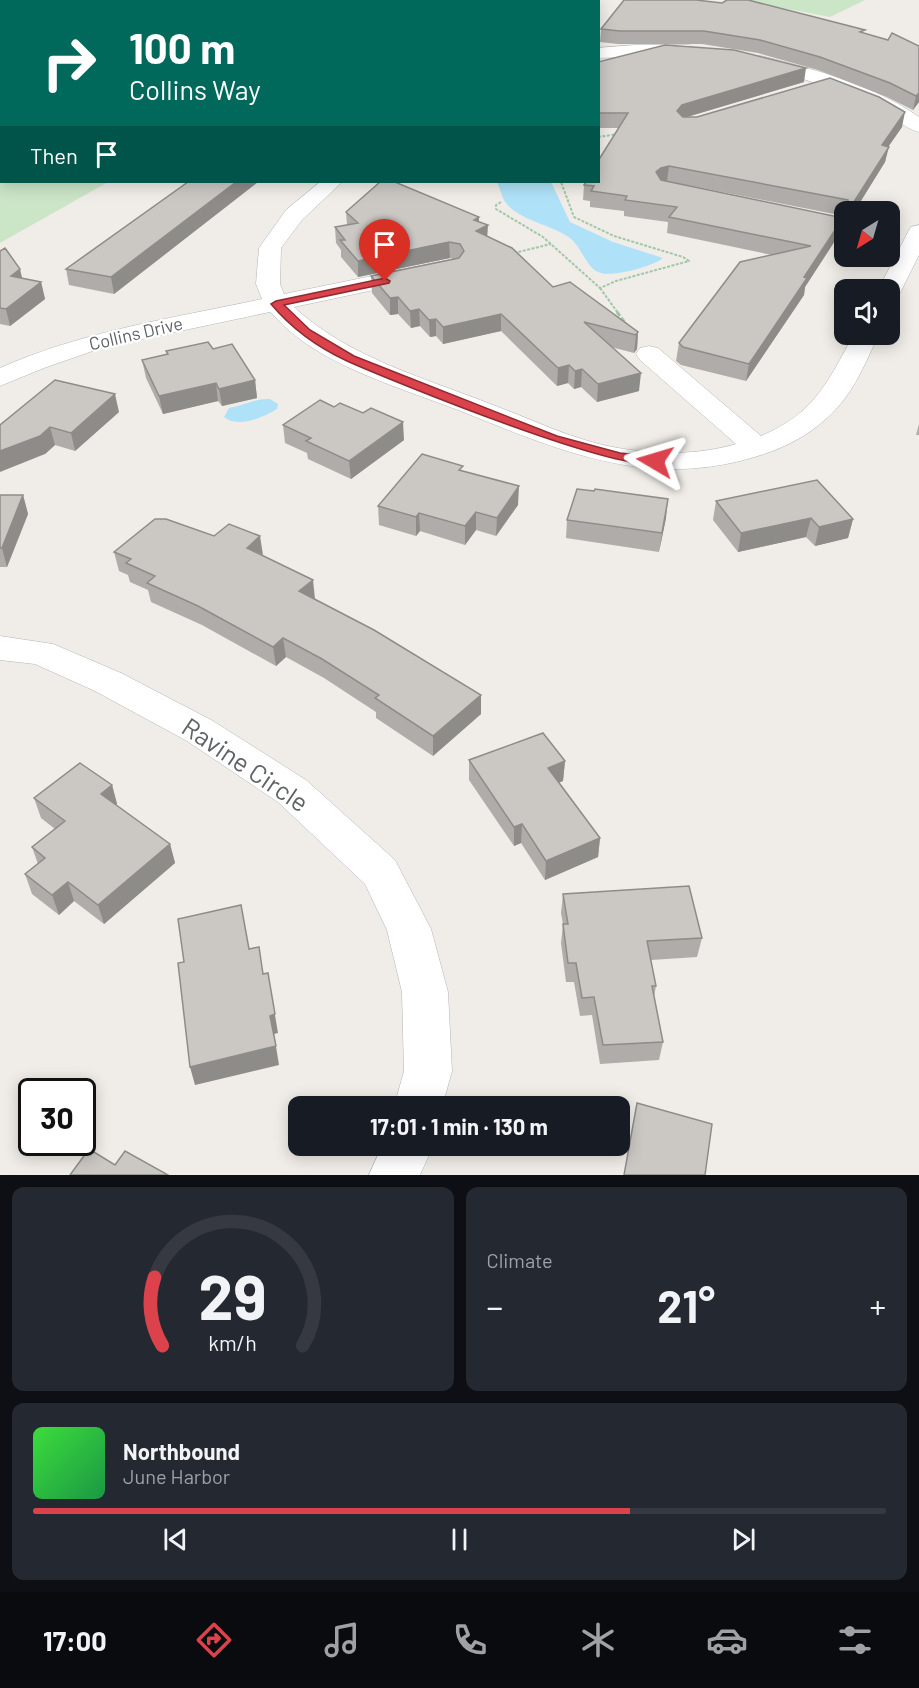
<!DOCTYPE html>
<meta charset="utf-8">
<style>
:root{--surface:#171b24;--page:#242831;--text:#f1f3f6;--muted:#9ea1a6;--line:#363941;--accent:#db424b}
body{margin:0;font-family:Barlow,sans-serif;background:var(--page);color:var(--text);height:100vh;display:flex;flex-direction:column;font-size:22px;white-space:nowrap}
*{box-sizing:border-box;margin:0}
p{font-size:20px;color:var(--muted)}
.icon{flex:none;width:33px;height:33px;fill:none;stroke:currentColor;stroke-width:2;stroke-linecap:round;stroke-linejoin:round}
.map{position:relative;height:1175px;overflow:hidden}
.sheet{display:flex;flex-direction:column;gap:12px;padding:12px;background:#0d0f14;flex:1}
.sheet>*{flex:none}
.hud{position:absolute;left:0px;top:0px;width:600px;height:183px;box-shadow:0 3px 15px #0003;background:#00695c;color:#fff;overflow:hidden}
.needle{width:39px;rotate:217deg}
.tools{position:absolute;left:834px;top:201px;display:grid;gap:12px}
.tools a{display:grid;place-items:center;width:66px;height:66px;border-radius:12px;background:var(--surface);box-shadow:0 3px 15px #0003;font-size:30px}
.speed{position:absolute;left:18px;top:1078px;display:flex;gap:12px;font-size:30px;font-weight:700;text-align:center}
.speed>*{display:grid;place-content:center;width:78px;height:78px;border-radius:50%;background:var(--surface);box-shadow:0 3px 15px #0003;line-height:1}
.speed .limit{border:3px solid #111;border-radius:9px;background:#fff;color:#111}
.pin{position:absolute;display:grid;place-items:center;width:51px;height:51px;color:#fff;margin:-62px -26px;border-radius:50% 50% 50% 0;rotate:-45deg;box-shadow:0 0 6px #0007}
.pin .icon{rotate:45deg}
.me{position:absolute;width:66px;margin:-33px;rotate:277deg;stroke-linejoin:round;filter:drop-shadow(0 0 4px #0008)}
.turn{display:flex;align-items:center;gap:21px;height:126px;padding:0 30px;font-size:27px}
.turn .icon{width:78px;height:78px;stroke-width:2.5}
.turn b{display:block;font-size:42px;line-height:51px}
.then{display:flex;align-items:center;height:57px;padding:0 30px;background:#0003;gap:12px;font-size:22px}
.big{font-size:45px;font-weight:700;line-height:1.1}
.sheet .widget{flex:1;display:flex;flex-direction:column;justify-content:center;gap:9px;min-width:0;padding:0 21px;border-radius:12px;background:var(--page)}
.sheet .dial{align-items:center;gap:0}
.dial svg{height:156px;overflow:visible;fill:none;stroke:var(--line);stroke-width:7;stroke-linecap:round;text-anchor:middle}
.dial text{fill:var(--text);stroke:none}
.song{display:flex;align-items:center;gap:18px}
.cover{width:72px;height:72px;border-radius:9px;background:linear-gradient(135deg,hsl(120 70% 55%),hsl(140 70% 35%))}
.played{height:6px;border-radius:3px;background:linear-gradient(90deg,var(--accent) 70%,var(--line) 70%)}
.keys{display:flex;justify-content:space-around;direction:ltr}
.heat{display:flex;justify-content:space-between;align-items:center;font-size:33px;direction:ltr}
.sheet .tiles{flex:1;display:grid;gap:12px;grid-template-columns:1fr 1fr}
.widget:last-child{grid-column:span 2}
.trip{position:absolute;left:288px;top:1096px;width:342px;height:60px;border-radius:12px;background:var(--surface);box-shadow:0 3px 15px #0003;font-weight:700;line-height:60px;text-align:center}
.tabs{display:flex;height:96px;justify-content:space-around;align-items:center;background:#090b0e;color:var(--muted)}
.tabs .icon{width:42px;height:42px}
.tabs .active{color:var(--accent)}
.tabs b{font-size:27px;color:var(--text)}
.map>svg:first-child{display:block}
</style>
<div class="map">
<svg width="919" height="1175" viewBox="0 0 919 1175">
<rect width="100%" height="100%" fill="#f0ede8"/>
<g fill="#cbe5c7">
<polygon points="741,0 865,0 830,17"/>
<polygon points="0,136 2,182 108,182 0,243"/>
</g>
<g fill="#afe2f8">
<path d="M497,182H551L570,222L613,242L663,258C654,266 614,277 601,273C587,270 582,248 571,239C552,224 521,222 506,203C502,198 500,188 497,182Z"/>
<path d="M270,399L278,404L277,409C264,417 238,429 224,417L229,408C243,406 256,398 270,399Z"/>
</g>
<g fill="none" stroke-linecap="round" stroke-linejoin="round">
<g fill="#afe2f8" fill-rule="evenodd">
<polygon points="0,0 4,0 2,2 0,19"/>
<polygon points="0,35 2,36 2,41 0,40"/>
<rect x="0" y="152" width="2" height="4"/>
</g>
<g stroke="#b2b5b8" stroke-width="1">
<g id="minor">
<polygon points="225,0 243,0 244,2 226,2"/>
<polygon points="635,45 689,45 697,50 689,55 598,58 598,48"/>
<path d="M761,56C814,69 874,85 919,117V132C906,129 881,110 866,103C830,87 793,75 755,65L752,61L755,57Z"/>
<path d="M320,182H342L302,220L281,248L280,284L284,294L416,267L424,269L428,274L424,279L416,281L294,307C349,358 425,378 493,405C534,420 575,441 618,448C657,455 699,455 736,444L640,360L636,354L640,348L649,346L658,348L761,436C815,413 827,383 854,334H879C867,359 856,388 836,409C813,434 784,449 751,458C644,489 556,449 458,410C406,390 341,371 297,337C287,330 279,320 270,312L104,347L44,368L0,386V368C83,331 174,318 262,299L256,284L259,248L286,210Z"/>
<polygon points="919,225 919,255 899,295 890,297 890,290 878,290 908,232 911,227"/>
<polygon points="0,636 53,644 121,673 213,721 306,780 395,860 431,929 448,992 452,1071 442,1107 394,1107 404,1071 402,992 387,930 365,884 278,802 187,741 95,691 35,664 0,660"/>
<polygon points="382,1146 433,1146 420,1175 369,1175"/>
</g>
</g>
<g stroke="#e6b36a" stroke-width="1">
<g id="major">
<polygon points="290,0 309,0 289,2"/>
<polygon points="0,70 2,70 0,81"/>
</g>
</g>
<g stroke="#a2c7a7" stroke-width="2" stroke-dasharray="3 1.5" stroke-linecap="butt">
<polyline points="598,137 618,134"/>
<polyline points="501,202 496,205 496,209 543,237 600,288 616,281 689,261 683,257 614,236 574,217 561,182"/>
<polyline points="514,253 551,244"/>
<polyline points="600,288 618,313"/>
</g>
<polyline stroke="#a2c7a7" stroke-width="3" stroke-dasharray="5 2" stroke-linecap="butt" points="617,312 626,324"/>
<use href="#minor" fill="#fff" fill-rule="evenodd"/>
<use href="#major" fill="#f8e4b4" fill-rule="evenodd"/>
</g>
<g fill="#afaca9">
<polygon points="601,29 864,33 888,40 919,46 919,102 913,110 887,97 818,70 758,53 702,44 618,44 600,42"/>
<polygon points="598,62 804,82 687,117 902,127 888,147 885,162 854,212 844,212 844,216 667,181 843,218 840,233 805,287 804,295 746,381 681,365 676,361 679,343 772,255 667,233 668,222 624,216 624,211 590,207 590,201 583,200 584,185 619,128 598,128"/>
<polygon points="187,182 258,182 114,294 69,285 66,269 187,183"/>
<polygon points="346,212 479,222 487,236 553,287 638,332 637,349 634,353 611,347 639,391 597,402 581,387 574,389 568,383 557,386 501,331 443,344 436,336 430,337 420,326 411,328 398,314 390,315 372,293 371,276 453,259 450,258 358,277 341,257 341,250 336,243 335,227 347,225"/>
<polygon points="0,251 23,279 41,282 45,299 10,326 0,324"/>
<polygon points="213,349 255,380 257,398 222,406 218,401 163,414 146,378 142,360 167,355 166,351"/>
<polygon points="119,412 75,451 55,445 45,454 0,425"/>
<polygon points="919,424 919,435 916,435"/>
<polygon points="283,425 404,440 351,479 308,459 307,453 285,443"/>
<polygon points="463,471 518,505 496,536 476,530 465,545 420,531 416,536 379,525 378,506"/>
<polygon points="594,491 666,518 659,552 566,538 567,520"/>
<polygon points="0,495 23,495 28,514 7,567 0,567"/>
<polygon points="716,501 853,519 848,538 815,546 806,537 738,552 713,520"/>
<polygon points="114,552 263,555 315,599 481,695 481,714 433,756 376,718 376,712 324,678 286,657 276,666 202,625 151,602 148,590 130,582 128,575 119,571"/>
<polygon points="469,760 565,761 563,781 559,782 600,838 598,857 545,880 521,843 514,846 469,780"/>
<polygon points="112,785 117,804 116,805 170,844 175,863 104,924 74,901 59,915 32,894 25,874 38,864 32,847 55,829 41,818 34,798"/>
<polygon points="563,894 702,938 697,957 651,960 656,986 654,997 663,1042 659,1060 600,1064 592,1015 580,1016 574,982 566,982 561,943 563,924 561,913"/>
</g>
<g fill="#8e8c89">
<polygon points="806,68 804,82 680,119 677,111 682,105"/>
<polygon points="919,93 919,102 913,110 916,96"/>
<polygon points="905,112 902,127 879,160 882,145"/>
<polygon points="889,147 885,162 854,212 849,212 850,208"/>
<polygon points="669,166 667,181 654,187 656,172 661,168"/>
<polygon points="236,182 258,182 114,294 111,277"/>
<polygon points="479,217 479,229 488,225 487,241 475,247 474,220"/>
<polygon points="843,218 840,233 805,287 804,295 746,381 749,364 804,277"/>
<polygon points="449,242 450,258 358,277 358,261"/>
<polygon points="20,269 24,286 11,276"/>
<polygon points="41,282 45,299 10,326 6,309"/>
<polygon points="398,297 398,314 390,315 390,298"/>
<polygon points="419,309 420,326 411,328 410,311"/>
<polygon points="501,314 501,331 443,344 443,327"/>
<polygon points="436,319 436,336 430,337 429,320"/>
<polygon points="638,332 637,349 634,353 636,335"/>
<polygon points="569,365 568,383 557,386 558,368"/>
<polygon points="582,369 581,387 574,389 575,371"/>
<polygon points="641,373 639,391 597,402 598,384"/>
<polygon points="255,380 257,398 222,406 219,389"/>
<polygon points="216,383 218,401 163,414 159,396"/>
<polygon points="115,394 119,412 75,451 71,433"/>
<polygon points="403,422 404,440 351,479 349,461"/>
<polygon points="50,427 55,445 45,454 0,472 0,451"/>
<polygon points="519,486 518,505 496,536 497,518"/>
<polygon points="23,495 28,514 7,567 2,548"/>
<polygon points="668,499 666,518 659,552 662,533"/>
<polygon points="476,512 476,530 465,545 465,526"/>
<polygon points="419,513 420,531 416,536 416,517"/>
<polygon points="811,518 806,537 738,552 741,533"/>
<polygon points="853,519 848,538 815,546 819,527"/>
<polygon points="260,536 263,555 247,548"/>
<polygon points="313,580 315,599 301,610 299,591"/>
<polygon points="283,638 286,657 276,666 273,647"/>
<polygon points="481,695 481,714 433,756 433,736"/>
<polygon points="565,761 563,781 547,788 548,768"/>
<polygon points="112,785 117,804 106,813 101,794"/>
<polygon points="522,824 521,843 514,846 514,827"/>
<polygon points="600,838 598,857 545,880 546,861"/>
<polygon points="170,844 175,863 104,924 98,905"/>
<polygon points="68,882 74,901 59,915 52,895"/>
<polygon points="268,973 278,1033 274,1034 279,1065 195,1085 190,1067 270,1016"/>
</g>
<g fill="#cbc8c4" stroke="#8e8c89" stroke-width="1.5">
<polygon points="339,0 413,0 415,2 341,2"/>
<polygon points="624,0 696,0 722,3 727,0 748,0 865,30 860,32 888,40 892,33 919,46 919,93 916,96 890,83 820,57 760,40 704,31 620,31 601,29"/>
<polygon points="665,45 734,50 806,68 682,105 677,111 683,117 697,117 830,78 879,97 905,112 882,145 889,147 850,208 848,200 669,166 661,168 656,172 661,180 843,218 804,277 807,278 749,364 683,347 679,343 740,262 811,246 669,217 677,207 625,200 627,196 591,191 594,186 584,185 586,182 598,182 598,161 628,113 598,113 598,62"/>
<polygon points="188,182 236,182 111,277 66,269"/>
<polygon points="380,182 395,182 479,217 474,220 488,225 476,231 512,248 553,287 570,282 638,332 636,335 584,322 641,373 598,384 582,369 575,371 569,365 558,368 501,314 443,327 436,319 429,320 419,309 410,311 398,297 390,298 371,276 459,258 464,251 460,244 449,242 358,261 340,240 345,240 335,227 358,223 346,212"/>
<polygon points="5,248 20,269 11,276 41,282 6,309 0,308 0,251"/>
<polygon points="208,342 213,349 232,344 255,380 219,389 216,383 159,396 142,360 168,354 166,351"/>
<polygon points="55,380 115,394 71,433 50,427 40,436 0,451 0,425"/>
<polygon points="320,400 334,407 340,403 363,413 371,408 403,422 349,461 306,441 311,438 283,425"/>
<polygon points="422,454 463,466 459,470 519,486 497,518 476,512 465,526 419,513 416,517 378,506"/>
<polygon points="817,480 853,519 819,527 811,518 741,533 716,501"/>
<polygon points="577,489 594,491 595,489 668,499 662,533 567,520"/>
<polygon points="0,495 23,495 2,548 0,548"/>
<polygon points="155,519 166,519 214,536 229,524 260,536 247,548 313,580 299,591 374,630 481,695 433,736 375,698 379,695 322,659 283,638 273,647 198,606 147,583 155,576 126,563 131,559 114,552"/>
<polygon points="543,733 565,761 548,768 600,838 546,861 522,824 514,827 469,760"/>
<polygon points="80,763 112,785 101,794 170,844 98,905 68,882 52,895 25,874 45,858 32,847 65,821 34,798"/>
<polygon points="689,886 702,938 647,941 656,986 652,986 663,1042 603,1045 594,997 582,998 576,963 568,963 563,924 568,924 563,894"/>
<polygon points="241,905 249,949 259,947 263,974 268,973 275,1014 270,1016 276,1046 190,1067 178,963 184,962 178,919"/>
<polygon points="637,1103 712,1124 705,1175 624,1175"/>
<polygon points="89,1149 115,1165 125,1151 168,1175 70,1175"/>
</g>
<path fill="#db424b" stroke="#8e2b31" stroke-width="1.5" d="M385,278L390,281L389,283L284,305L310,330L354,356L557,436L620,453L655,457L661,461C638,482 385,378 347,361C319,348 291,328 271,304L276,301Z"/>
<g text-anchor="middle" stroke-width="4.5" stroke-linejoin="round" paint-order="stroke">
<g font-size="18" fill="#5f6366" stroke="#fff">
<text transform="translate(136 334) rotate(-13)" y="6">Collins Drive</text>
</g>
<g font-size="26" fill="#5f6366" stroke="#fff">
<text transform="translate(245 765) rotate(34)" y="9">Ravine Circle</text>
</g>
</g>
</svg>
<div class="tools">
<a><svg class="needle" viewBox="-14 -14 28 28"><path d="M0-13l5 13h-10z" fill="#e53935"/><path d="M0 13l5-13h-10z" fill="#9ea1a6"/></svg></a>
<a><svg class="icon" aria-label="sound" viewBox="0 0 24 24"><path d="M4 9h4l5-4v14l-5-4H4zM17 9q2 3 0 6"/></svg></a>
</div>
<div class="speed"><div class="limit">30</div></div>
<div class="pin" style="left:385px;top:281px;background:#d93025"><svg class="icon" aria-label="arrive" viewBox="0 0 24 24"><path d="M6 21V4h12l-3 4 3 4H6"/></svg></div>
<svg class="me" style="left:655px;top:461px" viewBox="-20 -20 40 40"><path d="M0-17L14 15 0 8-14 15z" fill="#db424b" stroke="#fff" stroke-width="4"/></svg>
<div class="trip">17:01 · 1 min · 130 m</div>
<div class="hud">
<div class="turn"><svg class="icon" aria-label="right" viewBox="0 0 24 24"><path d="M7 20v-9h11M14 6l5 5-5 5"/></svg><div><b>100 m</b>Collins Way</div></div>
<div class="then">Then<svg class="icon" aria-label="arrive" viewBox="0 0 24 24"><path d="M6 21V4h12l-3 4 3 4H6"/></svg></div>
</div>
</div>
<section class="sheet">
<div class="tiles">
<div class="widget dial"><svg viewBox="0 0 100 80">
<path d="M14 69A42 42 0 1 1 86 69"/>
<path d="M14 69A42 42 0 0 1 10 34" stroke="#db424b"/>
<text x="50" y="56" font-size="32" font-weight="700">29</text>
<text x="50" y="72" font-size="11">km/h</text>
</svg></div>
<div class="widget"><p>Climate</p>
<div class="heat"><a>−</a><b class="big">21°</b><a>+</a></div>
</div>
<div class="widget">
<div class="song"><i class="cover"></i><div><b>Northbound</b><p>June Harbor</p></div></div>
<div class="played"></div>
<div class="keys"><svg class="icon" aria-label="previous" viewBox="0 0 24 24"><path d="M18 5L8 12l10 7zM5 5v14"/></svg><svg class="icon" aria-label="pause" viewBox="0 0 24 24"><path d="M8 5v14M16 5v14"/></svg><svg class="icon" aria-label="next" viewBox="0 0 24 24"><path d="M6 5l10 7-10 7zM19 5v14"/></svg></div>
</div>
</div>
</section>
<nav class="tabs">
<b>17:00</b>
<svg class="icon active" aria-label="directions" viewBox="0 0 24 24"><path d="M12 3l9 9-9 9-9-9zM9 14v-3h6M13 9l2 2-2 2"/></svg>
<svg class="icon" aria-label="music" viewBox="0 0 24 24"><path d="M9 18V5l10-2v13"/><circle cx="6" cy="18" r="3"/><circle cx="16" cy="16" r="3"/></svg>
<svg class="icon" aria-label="phone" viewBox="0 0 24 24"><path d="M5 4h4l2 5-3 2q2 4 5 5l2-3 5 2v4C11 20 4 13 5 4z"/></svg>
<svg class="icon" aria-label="climate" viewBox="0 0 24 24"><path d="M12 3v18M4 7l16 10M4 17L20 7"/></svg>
<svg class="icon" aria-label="car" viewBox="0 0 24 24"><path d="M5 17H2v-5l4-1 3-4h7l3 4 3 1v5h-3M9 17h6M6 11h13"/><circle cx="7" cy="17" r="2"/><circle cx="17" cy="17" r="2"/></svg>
<svg class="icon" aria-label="filters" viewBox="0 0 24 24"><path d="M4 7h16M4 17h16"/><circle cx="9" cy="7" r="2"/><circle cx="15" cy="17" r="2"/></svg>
</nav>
